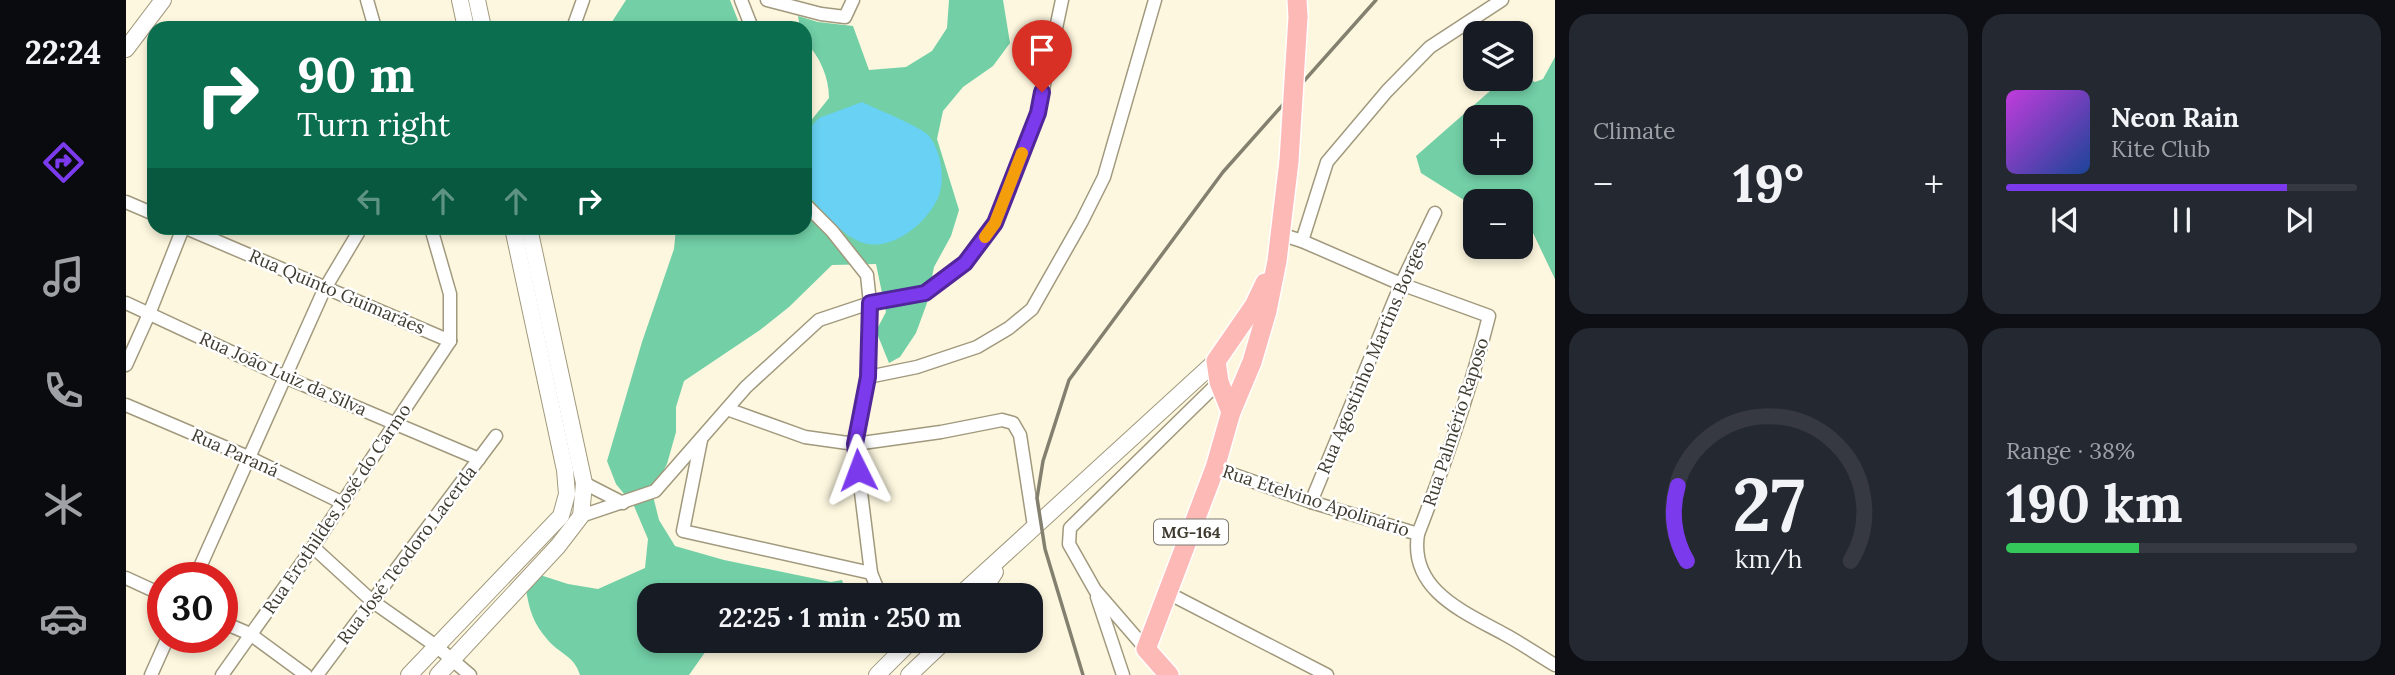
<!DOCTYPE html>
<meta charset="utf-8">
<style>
:root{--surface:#171b24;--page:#242831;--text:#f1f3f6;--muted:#9ea1a6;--line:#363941;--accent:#7c3aed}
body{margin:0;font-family:Lora,serif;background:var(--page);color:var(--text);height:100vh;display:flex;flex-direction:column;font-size:26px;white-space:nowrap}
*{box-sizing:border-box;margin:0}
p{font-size:23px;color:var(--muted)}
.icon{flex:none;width:38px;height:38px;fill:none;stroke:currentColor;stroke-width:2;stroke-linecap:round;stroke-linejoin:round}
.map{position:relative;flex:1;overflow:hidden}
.side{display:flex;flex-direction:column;gap:14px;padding:14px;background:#0d0f14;width:840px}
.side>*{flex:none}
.top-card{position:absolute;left:21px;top:21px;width:665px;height:214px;border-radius:21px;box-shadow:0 4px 10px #0003;background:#0b6e4f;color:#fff;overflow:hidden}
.tools{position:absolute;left:1337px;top:21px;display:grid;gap:14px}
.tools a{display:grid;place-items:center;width:70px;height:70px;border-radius:14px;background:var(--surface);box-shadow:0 4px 10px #0003;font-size:35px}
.speed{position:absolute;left:21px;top:562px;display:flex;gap:14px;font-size:35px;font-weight:700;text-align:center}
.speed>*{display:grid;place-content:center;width:91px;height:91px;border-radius:50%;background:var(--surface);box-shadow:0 4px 10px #0003;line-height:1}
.speed .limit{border:10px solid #d22;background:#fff;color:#111}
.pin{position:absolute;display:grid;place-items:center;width:60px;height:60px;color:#fff;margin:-72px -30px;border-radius:50% 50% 50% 0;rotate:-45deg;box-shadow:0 0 7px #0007}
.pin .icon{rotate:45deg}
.me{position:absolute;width:77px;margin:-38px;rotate:357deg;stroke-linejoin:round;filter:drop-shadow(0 0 5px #0008)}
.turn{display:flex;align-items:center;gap:24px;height:147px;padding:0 35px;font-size:32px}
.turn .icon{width:91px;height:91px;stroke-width:2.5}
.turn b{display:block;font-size:49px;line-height:60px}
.lanes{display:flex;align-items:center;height:66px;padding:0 35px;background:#0003;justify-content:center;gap:35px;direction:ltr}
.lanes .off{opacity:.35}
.big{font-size:52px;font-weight:700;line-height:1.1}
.side .tile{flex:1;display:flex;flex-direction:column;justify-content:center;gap:10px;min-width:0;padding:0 24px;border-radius:21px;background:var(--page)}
.side .dial{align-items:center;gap:0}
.dial svg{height:182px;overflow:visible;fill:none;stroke:var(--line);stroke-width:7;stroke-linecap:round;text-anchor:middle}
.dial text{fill:var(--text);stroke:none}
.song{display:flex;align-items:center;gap:21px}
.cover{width:84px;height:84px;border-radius:10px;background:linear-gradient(135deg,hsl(290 70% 55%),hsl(220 70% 35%))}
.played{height:7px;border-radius:4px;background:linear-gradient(90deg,var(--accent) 80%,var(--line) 80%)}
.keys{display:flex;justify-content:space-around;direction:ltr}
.heat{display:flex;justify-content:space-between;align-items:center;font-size:38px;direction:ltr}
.charge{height:10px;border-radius:5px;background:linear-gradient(90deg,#34c759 38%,var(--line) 0)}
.side .tiles{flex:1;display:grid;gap:14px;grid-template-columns:repeat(2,1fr)}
.trip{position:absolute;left:511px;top:583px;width:406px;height:70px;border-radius:21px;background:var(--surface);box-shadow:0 4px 10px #0003;font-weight:700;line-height:70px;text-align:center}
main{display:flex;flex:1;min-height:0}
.dock{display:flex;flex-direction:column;width:126px;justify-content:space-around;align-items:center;background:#090b0e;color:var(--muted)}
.dock .icon{width:49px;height:49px}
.dock .active{color:var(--accent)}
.dock b{font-size:32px;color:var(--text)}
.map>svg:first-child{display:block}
</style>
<main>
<nav class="dock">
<b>22:24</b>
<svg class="icon active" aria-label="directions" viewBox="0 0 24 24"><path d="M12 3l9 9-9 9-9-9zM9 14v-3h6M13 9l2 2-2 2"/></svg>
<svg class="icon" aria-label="music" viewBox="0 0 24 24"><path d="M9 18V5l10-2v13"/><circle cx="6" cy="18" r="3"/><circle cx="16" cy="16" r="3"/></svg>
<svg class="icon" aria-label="phone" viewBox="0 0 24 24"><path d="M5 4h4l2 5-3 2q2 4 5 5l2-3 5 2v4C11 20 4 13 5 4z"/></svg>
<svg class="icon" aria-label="climate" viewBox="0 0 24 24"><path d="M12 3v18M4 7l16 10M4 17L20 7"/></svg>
<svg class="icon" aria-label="car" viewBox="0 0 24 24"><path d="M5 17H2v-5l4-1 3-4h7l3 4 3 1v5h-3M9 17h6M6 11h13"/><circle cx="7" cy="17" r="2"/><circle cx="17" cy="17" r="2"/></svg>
</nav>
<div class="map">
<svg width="1429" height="675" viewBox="0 0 1429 675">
<rect width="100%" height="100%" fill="#fdf7df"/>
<g fill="#72cfa6" fill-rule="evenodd">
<polygon points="500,0 604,0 615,28 482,28"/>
<path d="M823,0H877L884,43L867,66L837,87L817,111L811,139L833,210L825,236L808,267L801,303L790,333L774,357L763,363L750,331L760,312L750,264L706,265L663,307L634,330L558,381L550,407V432L541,464L526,492L533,520L549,546L598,560L705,582L716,580L721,595H523V640L587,641L563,675H454C448,655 433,654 421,639C407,623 403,609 400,589L414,575L442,584L472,589L519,568L522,539L508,506L490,484L481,461L516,342L548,249L550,228H679V128L703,98C703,77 694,57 679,41V28H674L672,16L692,22L727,26L743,70L780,67L806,51L821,28Z"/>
<path d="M1429,57V279L1407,233L1395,226V201H1349V207L1295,173L1290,156L1372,84L1395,79L1397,76L1409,82L1417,79ZM1349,117H1395V163H1349Z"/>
</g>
<path fill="#69d1f3" d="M736,102C750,109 796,127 803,136C815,151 820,180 812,198C799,226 761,256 730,240C709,229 695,208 679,192V133L693,118Z"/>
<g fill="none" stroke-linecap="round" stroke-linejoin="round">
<g stroke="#a1997d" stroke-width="15">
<g id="minor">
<polyline points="241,0 249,28"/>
<polyline points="615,0 626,28"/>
<polyline points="641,0 695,14 719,17 727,0"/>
<polyline points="447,28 457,0"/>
<polyline points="0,202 28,214"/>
<polyline points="679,204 706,231 741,275 744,303 742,377 729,444 745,573 754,595"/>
<polyline points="60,228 324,341"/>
<polyline points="305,228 324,294 324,341"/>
<path d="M1154,234L1176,241L1275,284L1363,316C1344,391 1320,462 1292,534C1283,590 1338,612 1378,634C1395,643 1412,655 1429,665"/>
<polyline points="1176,241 1201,162 1261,91 1304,47 1376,0"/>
<polyline points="0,303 159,377 353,459"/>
<polyline points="0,365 23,314 57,228"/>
<polyline points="742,377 791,367 851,347 883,328 906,309 956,221 978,177 1029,0"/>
<polyline points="0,405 122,457 217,503"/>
<polyline points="601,409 679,437 729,444 815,432 876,420 887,423 894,435 908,526"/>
<polyline points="575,440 557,531 745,573"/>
<polyline points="1089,468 1185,502 1292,534"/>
<polyline points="458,483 497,503"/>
<polyline points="1185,502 1275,284 1309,213"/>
<polyline points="455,516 529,491 620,387 693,320 744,303 799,293 839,263 869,223 912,113 936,0"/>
<polyline points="187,547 246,601 310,646 344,675"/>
<polyline points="0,578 37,595"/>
<polyline points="69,578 198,290 232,233"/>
<polyline points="1042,593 1201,675"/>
<polyline points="971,597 997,675"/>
<polyline points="96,622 124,634 180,675"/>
<polyline points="1020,649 969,590 943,544 944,528 1093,382"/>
<polyline points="25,675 42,637"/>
<polyline points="96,675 187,547 324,341"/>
<polyline points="191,675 370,436"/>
</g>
</g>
<g stroke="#a1997d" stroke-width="18">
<g id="tertiary">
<polyline points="334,0 340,28"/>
<polyline points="351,0 357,28"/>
<polyline points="0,49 37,0"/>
<polyline points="834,595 1090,361"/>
<polyline points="854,595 869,572"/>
<polyline points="283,675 435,516 441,494 439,470 387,228"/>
<polyline points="312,675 432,546 455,516 458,483 403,228"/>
<polyline points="751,675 786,640"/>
<polyline points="783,675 820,640"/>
</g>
</g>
<g stroke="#fff" stroke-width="22">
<g id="primary">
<polyline points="1171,0 1172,17"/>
<polyline points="1105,412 1093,382 1090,361 1128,306 1139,283"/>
<polyline points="1043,675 1020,649 1089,468 1105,412 1126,362 1141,311 1151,261 1163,161"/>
</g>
</g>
<use href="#minor" stroke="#fff" stroke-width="12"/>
<use href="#tertiary" stroke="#fff" stroke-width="16"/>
<use href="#primary" stroke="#fdb9b5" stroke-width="19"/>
<polyline stroke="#848070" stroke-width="3.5" points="957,675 919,549 911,498 917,461 943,380 1097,172 1250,0"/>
<g stroke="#fff" stroke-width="22" stroke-linecap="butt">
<polyline id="primary-bridge" points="1163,161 1172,17"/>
</g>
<use href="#primary-bridge" stroke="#fdb9b5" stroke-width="19"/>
</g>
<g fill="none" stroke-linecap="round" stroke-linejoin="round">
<g stroke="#51269a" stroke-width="18">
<polyline id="route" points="732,470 729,444 742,377 744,303 799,293 839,263 869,223 912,113 916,92"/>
</g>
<use href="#route" stroke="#7c3aed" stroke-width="12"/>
<polyline stroke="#f59e0b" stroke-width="12" points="859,237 869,223 896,153"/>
</g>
<g text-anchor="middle" stroke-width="5" stroke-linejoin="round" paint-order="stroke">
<rect fill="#fff" stroke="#79766e" stroke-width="2" x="1028" y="519.5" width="74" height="25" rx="5"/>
<g font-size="16" font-weight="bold" fill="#3f3b30">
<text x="1065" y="538">MG-164</text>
</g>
<g font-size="18" fill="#3f3b30" stroke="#fff">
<text transform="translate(211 292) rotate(23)" y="6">Rua Quinto Guimarães</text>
<text transform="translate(1246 357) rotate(-67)" y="6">Rua Agostinho Martins Borges</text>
<text transform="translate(157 374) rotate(24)" y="6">Rua João Luiz da Silva</text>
<text transform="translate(1330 422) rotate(-72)" y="6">Rua Palmério Raposo</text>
<text transform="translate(109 453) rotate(24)" y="6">Rua Paraná</text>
<text transform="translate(1190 501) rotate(18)" y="6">Rua Etelvino Apolinário</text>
<text transform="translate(211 509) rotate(-56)" y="6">Rua Erothildes José do Carmo</text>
<text transform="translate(281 555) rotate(-53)" y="6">Rua José Teodoro Lacerda</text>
</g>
</g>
</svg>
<div class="tools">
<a><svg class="icon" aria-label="layers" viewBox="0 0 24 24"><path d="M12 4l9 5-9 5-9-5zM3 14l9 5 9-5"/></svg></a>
<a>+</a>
<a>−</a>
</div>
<div class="speed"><div class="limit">30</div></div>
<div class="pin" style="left:916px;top:92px;background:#d93025"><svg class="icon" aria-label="arrive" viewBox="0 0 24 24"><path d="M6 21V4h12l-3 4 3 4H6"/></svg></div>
<svg class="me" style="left:732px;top:470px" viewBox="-20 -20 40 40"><path d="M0-17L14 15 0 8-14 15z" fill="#7c3aed" stroke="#fff" stroke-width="4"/></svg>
<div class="trip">22:25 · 1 min · 250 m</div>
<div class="top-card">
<div class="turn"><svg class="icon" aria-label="right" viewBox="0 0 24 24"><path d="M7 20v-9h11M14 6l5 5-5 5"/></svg><div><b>90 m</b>Turn right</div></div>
<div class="lanes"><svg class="icon off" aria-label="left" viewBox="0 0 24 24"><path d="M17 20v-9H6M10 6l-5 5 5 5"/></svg><svg class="icon off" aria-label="ahead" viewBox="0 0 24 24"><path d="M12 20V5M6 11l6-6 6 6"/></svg><svg class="icon off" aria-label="ahead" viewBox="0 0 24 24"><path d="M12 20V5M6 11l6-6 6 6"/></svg><svg class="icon" aria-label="right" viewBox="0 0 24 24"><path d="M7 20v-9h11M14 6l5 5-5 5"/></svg></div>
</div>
</div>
<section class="side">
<div class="tiles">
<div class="tile"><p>Climate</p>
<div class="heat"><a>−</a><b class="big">19°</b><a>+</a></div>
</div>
<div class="tile">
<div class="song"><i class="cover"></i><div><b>Neon Rain</b><p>Kite Club</p></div></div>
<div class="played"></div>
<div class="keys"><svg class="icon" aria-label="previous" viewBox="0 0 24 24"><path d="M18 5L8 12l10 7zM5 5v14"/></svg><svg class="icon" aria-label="pause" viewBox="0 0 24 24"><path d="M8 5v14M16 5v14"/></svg><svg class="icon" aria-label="next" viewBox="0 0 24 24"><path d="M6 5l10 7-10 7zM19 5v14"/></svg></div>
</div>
<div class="tile dial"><svg viewBox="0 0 100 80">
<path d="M14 69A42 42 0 1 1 86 69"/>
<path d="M14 69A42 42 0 0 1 10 36" stroke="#7c3aed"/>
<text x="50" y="56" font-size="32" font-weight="700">27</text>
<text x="50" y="72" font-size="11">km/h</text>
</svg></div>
<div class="tile"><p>Range · 38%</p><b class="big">190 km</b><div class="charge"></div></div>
</div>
</section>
</main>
